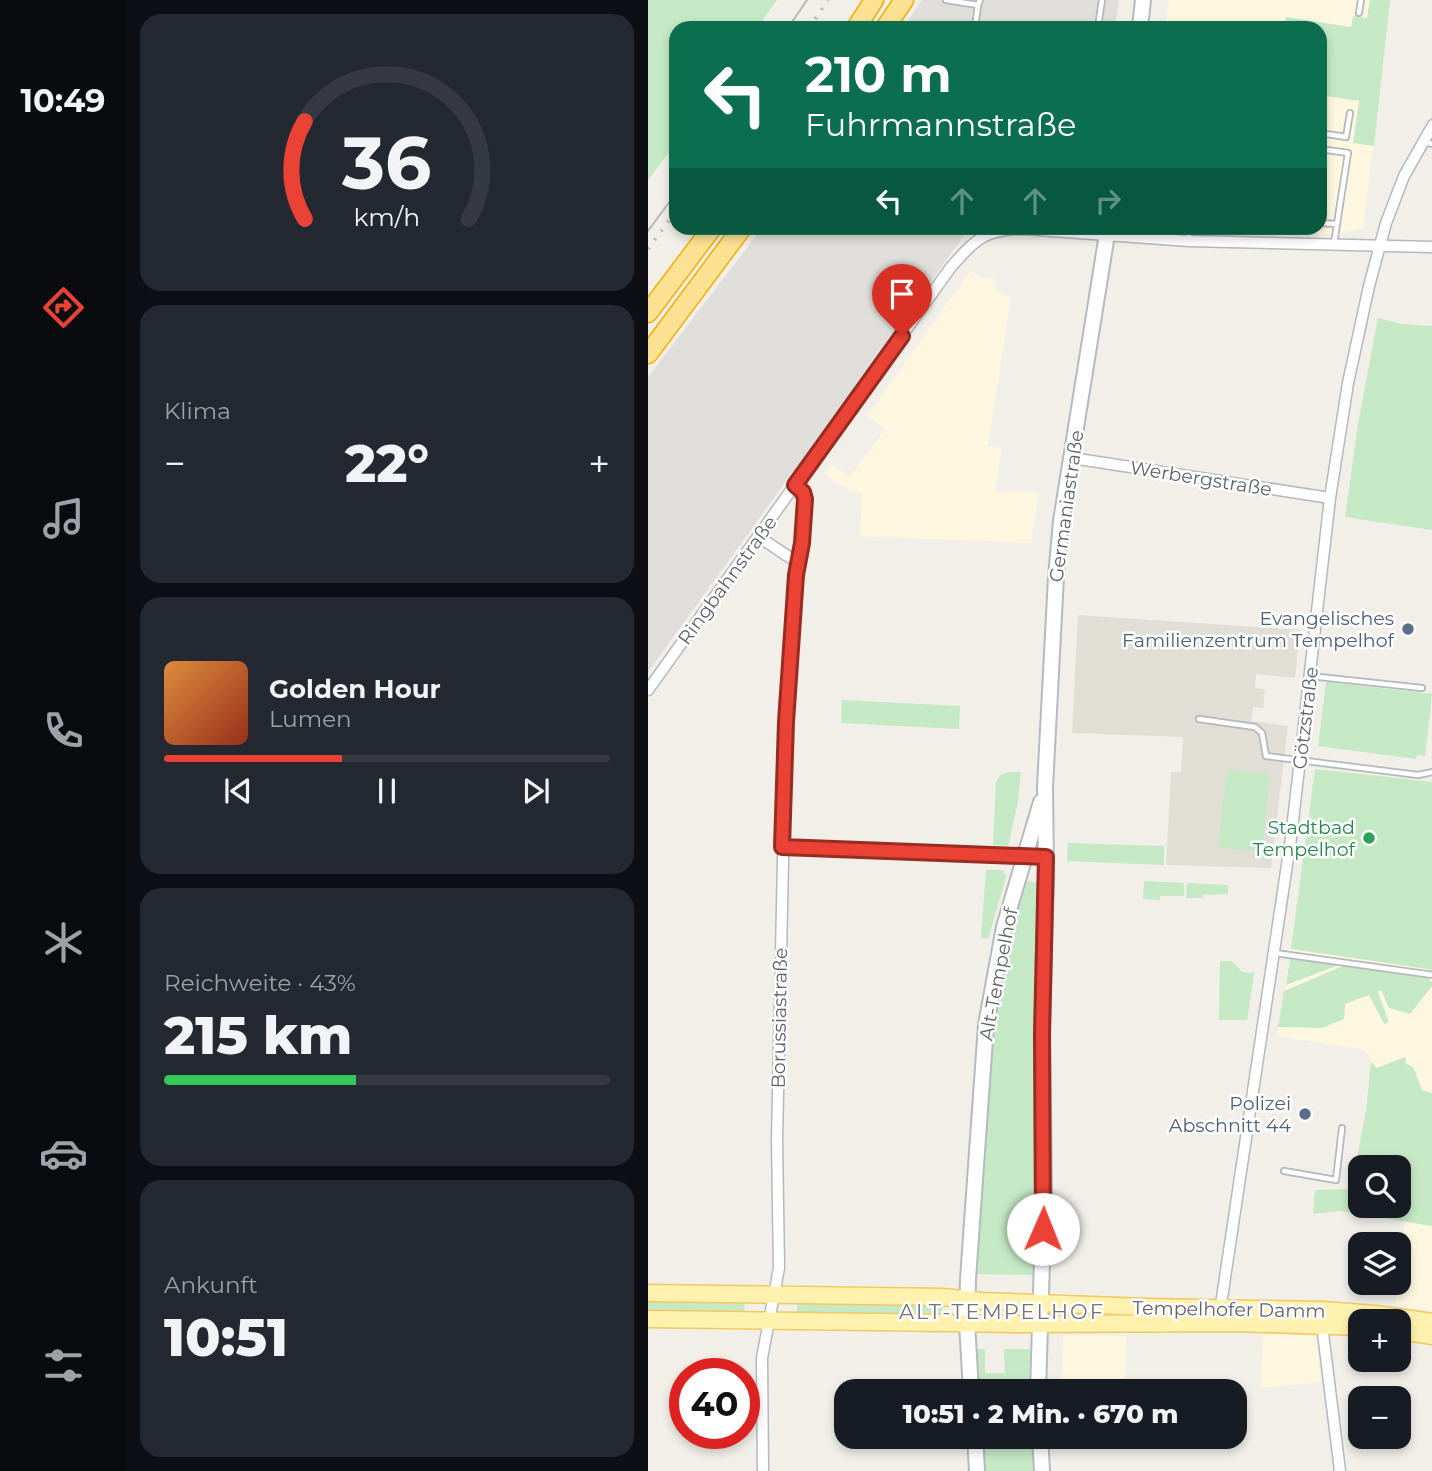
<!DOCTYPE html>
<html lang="de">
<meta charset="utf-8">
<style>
:root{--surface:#171b24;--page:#242831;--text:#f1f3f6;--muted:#9ea1a6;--line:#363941;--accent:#ea4335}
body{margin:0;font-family:Montserrat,sans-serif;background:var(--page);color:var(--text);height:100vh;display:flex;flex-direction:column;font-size:26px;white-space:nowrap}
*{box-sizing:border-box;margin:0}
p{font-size:23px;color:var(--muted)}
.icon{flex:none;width:38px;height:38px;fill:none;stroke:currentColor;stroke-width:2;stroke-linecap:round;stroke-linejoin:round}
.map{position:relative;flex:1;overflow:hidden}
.sheet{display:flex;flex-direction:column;gap:14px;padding:14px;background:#0d0f14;width:522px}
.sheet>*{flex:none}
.hud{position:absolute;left:21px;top:21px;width:658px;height:214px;border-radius:21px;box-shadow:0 4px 10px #0003;background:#0b6e4f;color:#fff;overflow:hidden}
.buttons{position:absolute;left:700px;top:1155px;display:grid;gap:14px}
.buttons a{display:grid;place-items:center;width:63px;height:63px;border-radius:14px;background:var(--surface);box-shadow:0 4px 10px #0003;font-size:35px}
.speed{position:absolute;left:21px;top:1358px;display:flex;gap:14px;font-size:35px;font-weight:700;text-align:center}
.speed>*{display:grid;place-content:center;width:91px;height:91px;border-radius:50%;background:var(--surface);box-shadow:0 4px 10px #0003;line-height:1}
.speed .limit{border:10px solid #d22;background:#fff;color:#111}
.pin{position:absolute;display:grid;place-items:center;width:60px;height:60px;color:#fff;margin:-72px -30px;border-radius:50% 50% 50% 0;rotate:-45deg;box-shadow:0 0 7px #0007}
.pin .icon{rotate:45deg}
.me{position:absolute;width:77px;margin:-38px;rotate:1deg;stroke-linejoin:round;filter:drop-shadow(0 0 5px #0008)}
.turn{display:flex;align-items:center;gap:24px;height:147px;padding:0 21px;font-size:32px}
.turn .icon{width:91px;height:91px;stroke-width:2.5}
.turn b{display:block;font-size:49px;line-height:60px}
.lanes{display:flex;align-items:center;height:66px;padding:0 21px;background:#0003;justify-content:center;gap:35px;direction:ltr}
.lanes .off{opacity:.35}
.big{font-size:52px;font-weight:800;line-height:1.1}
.sheet .tile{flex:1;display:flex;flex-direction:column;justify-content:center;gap:10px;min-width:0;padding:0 24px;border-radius:21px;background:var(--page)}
.sheet .dial{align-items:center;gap:0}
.dial svg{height:182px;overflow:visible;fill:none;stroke:var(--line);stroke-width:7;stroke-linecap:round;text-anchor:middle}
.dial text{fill:var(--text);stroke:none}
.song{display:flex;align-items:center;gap:21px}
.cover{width:84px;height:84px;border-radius:10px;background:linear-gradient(135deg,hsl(30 70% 55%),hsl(10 70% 35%))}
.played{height:7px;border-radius:4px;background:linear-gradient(90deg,var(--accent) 40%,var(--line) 40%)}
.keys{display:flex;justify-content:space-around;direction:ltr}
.heat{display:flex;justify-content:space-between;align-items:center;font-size:38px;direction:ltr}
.charge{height:10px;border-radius:5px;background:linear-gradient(90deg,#34c759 43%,var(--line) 0)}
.trip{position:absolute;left:186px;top:1379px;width:413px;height:70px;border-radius:21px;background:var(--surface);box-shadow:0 4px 10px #0003;font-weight:800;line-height:70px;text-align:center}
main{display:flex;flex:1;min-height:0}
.dock{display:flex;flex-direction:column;width:126px;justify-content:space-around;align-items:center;background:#090b0e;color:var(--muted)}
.dock .icon{width:49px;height:49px}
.dock .current{color:var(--accent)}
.dock b{font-size:32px;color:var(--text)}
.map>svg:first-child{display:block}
</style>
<main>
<nav class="dock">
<b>10:49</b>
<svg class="icon current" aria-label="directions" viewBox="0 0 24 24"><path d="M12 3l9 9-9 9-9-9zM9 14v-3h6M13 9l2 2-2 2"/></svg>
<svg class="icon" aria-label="music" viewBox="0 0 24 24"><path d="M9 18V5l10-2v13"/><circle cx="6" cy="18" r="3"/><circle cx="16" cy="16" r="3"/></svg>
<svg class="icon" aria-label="phone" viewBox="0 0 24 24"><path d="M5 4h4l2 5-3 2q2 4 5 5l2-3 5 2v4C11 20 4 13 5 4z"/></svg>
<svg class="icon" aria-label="climate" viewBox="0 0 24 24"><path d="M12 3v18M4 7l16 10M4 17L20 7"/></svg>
<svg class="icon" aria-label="car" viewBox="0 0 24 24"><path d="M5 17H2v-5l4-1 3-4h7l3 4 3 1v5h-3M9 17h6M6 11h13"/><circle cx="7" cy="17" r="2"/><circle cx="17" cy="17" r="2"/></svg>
<svg class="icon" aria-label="filters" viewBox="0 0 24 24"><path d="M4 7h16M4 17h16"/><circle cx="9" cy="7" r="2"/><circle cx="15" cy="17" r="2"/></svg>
</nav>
<section class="sheet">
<div class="tile dial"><svg viewBox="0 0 100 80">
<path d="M14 69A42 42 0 1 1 86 69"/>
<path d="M14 69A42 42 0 0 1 14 26" stroke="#ea4335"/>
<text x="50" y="56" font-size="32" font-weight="700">36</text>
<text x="50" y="72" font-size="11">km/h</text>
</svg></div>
<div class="tile"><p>Klima</p>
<div class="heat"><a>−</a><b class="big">22°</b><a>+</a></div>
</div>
<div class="tile">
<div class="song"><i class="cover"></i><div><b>Golden Hour</b><p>Lumen</p></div></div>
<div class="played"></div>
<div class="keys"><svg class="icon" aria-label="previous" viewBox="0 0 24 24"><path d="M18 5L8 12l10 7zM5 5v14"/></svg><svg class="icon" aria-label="pause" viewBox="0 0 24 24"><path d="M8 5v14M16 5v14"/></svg><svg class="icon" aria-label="next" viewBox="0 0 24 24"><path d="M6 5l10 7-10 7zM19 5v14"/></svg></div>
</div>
<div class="tile"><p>Reichweite · 43%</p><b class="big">215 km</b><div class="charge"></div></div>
<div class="tile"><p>Ankunft</p><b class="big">10:51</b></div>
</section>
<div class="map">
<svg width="785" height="1471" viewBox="0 0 785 1471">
<rect width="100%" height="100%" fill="#f1efe8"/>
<g fill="#fef7e0">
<polygon points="521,0 742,0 715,229 674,235 595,228 672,228 672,28 517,28"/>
<polygon points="323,270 331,278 345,278 350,293 363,297 340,446 353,449 347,492 391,492 383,543 212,536 214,494 194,486 176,474 184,464 202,477 237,429 219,416"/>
<polygon points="643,949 784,970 784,1095 774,1090 765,1067 758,1064 757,1057 729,1068 724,1065 718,1050 629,1036"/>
<polygon points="757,1221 784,1226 784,1311 747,1306"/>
<polygon points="615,1333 665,1336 668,1341 673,1382 613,1388"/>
<polygon points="415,1335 478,1336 477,1391 414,1391"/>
</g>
<g fill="#e0deda">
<polygon points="274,0 471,0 467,28 255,28"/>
<polygon points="114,228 318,228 315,237 0,672 0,377"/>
</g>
<polygon fill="#e1ded6" points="430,615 652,630 647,678 608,674 607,688 617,689 615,708 605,707 603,721 640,726 623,868 518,865 523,772 533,772 535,737 424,733"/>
<g fill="#c5e8c5" fill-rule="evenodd">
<polygon points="0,0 129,0 109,28 28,28 28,143 0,180"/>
<polygon points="722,0 742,0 726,146 705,143 711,101 672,95 672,28 636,28 638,17 703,27 705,16 719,18"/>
<polygon points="730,318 754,324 784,326 784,530 697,517 710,424"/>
<polygon points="678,682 784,694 777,756 769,755 768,759 670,746"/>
<polygon points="194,700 312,706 311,729 193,723"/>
<polygon points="667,769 784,782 784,972 781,969 643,949"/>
<polygon points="579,770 622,774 614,852 570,847"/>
<polygon points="362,772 373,772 370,802 360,846 345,845 348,782 352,775"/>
<polygon points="420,843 516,846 516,865 419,861"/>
<polygon points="338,870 355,870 358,877 340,939 333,938"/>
<path d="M379,881L390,883C384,1014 390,1144 385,1275L328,1274C337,1139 338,1011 379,881Z"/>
<polygon points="496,881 536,883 536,896 512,896 512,900 495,899"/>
<polygon points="539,883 580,885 580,894 555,895 555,898 538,898"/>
<polygon points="642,959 687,963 688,966 638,985"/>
<polygon points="572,961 584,961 594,972 606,973 599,1020 571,1020"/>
<polygon points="695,966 779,978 784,982 784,986 762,1014 741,1008 733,990 730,992 741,1022 736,1024 721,995 697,1004 696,1019 674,1028 630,1027 636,991"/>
<path d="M757,1057L758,1064L765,1067L774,1090L784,1093V1226L692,1211L665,1214L667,1190L703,1189L718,1111L723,1062L729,1068ZM712,1167H751V1206H712Z"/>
<polygon points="0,1302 97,1303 96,1311 0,1310"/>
<polygon points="149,1304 295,1306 295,1314 149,1312"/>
<polygon points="328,1349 337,1349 337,1373 357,1373 356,1349 382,1349 381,1391 331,1391"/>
<polygon points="334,1437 384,1437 386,1471 337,1471"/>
</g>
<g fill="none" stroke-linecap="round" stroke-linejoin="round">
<g stroke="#b5b8bc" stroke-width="8">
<g id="lane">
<polyline points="298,0 330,5 332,0"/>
<polyline points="711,13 713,0"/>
<polyline points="451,20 454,0"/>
<polyline points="327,28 330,5"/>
<polyline points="672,133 698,137 702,113"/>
<polyline points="775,142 785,144"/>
<polyline points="672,149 700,153 689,224"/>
<polyline points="672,223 689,224 686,244"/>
<polyline points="541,240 541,228"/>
<polyline points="662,676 774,688"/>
<polyline points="551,719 607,727 614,733 618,756 770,775 785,772"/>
<polyline points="627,953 785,975"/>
<polyline points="636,1171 688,1180 694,1128"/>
</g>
</g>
<g stroke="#b5b8bc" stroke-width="13">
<g id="street">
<polyline points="424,458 682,498"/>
<polyline points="111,537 150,563"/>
<path d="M0,690L303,267C328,239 337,229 376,229L541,241L785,247"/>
<polyline points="134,847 398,857"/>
<polyline points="572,1311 643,838 682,498 700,383 721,286 738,223 756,176 785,125"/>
<polyline points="674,1325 692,1471"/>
<polyline points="115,1471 114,1358 131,1268 129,1139 138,721 148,575 154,543 157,499 155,492 147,485"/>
</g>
</g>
<g stroke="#b6babf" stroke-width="18">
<g id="secondary">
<polyline points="492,28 495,0"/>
<polyline points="323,1391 319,1323 320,1279 338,1025 356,927 393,802"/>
<polyline points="390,1391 396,1196 394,1034 398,874 397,787 408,577 413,521 460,228"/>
<polyline points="327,1437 329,1471"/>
<polyline points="392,1437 394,1471"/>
</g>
</g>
<g stroke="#f2c960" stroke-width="19">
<g id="primary">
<polyline points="0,1293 295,1297 334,1301 498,1307 675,1310 727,1314 785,1322"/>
<polyline points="0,1319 374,1324 588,1323 712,1327"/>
<polyline points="751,1331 785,1336"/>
</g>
</g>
<g stroke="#f9ab00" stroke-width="21">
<g id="highway">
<polyline points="208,28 226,0"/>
<polyline points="237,28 256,0"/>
<polyline points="0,313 64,228"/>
<polyline points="0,354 94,228"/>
</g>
</g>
<use href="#lane" stroke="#fff" stroke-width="4.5"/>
<use href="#street" stroke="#fff" stroke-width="10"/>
<use href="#secondary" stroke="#fff" stroke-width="14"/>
<use href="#primary" stroke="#fff2af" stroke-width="16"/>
<use href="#highway" stroke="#fde293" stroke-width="18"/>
<g stroke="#b6b7b8" stroke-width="2">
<polyline points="140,28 159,0"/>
<polyline points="0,231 28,193"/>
</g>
<g stroke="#b6b7b8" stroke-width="3.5" stroke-dasharray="2 9" stroke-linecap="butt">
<polyline points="161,28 180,0"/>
<polyline points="0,249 28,211"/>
</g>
</g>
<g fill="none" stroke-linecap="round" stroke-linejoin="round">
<g stroke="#982c22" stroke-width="18">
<polyline id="route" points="254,336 147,485 155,492 157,499 154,543 148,575 138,722 134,847 398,857 394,1034 395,1229"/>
</g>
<use href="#route" stroke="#ea4335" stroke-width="12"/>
</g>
<g fill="#5c6f8a" stroke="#fff" stroke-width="2.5">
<circle cx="760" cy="629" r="7"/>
<circle cx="657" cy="1114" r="7"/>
</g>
<circle fill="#2e9e5b" stroke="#fff" stroke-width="2.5" cx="721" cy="838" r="7"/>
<g text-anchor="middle" stroke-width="5" stroke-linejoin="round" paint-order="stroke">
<g font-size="19" fill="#5f6368" stroke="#fff">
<text transform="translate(553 478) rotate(9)" y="7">Werbergstraße</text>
<text transform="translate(418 506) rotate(-82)" y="7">Germaniastraße</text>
<text transform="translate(79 580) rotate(-54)" y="7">Ringbahnstraße</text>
<text transform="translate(657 718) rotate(-83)" y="7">Götzstraße</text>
<text transform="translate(350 974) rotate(-79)" y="7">Alt-Tempelhof</text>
<text transform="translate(131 1018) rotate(-89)" y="7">Borussiastraße</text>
<text transform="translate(581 1309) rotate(1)" y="7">Tempelhofer Damm</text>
</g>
<g font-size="19" fill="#4e5e75" stroke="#fff" text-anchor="end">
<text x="746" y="625">Evangelisches<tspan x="746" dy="22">Familienzentrum Tempelhof</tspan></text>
<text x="643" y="1110">Polizei<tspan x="643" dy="22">Abschnitt 44</tspan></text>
</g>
<g font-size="19" fill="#27864d" stroke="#fff" text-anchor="end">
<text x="707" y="834">Stadtbad<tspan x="707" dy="22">Tempelhof</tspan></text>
</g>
<g font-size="21" letter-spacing="2" fill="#70757a" stroke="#fff">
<text x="354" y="1319">ALT-TEMPELHOF</text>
</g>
</g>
</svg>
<div class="buttons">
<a><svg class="icon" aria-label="search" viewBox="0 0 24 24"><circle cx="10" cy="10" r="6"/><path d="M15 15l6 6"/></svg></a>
<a><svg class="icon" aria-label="layers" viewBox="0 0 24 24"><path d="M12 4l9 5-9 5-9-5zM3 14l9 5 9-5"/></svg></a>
<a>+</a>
<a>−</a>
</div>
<div class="speed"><div class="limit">40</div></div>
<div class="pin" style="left:254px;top:336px;background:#d93025"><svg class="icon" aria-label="arrive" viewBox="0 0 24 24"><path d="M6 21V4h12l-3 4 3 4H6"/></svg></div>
<svg class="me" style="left:395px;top:1229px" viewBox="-20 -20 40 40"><circle r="19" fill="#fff"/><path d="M0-13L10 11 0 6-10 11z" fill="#ea4335"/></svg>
<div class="trip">10:51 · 2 Min. · 670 m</div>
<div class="hud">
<div class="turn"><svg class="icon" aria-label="left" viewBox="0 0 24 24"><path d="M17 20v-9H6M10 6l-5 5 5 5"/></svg><div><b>210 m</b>Fuhrmannstraße</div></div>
<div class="lanes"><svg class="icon" aria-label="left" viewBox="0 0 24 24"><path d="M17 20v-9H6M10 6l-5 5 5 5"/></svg><svg class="icon off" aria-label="ahead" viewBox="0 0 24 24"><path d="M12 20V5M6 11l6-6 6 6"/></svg><svg class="icon off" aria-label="ahead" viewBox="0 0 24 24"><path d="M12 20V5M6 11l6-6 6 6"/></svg><svg class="icon off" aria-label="right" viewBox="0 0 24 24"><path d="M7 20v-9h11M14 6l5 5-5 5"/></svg></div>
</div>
</div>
</main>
